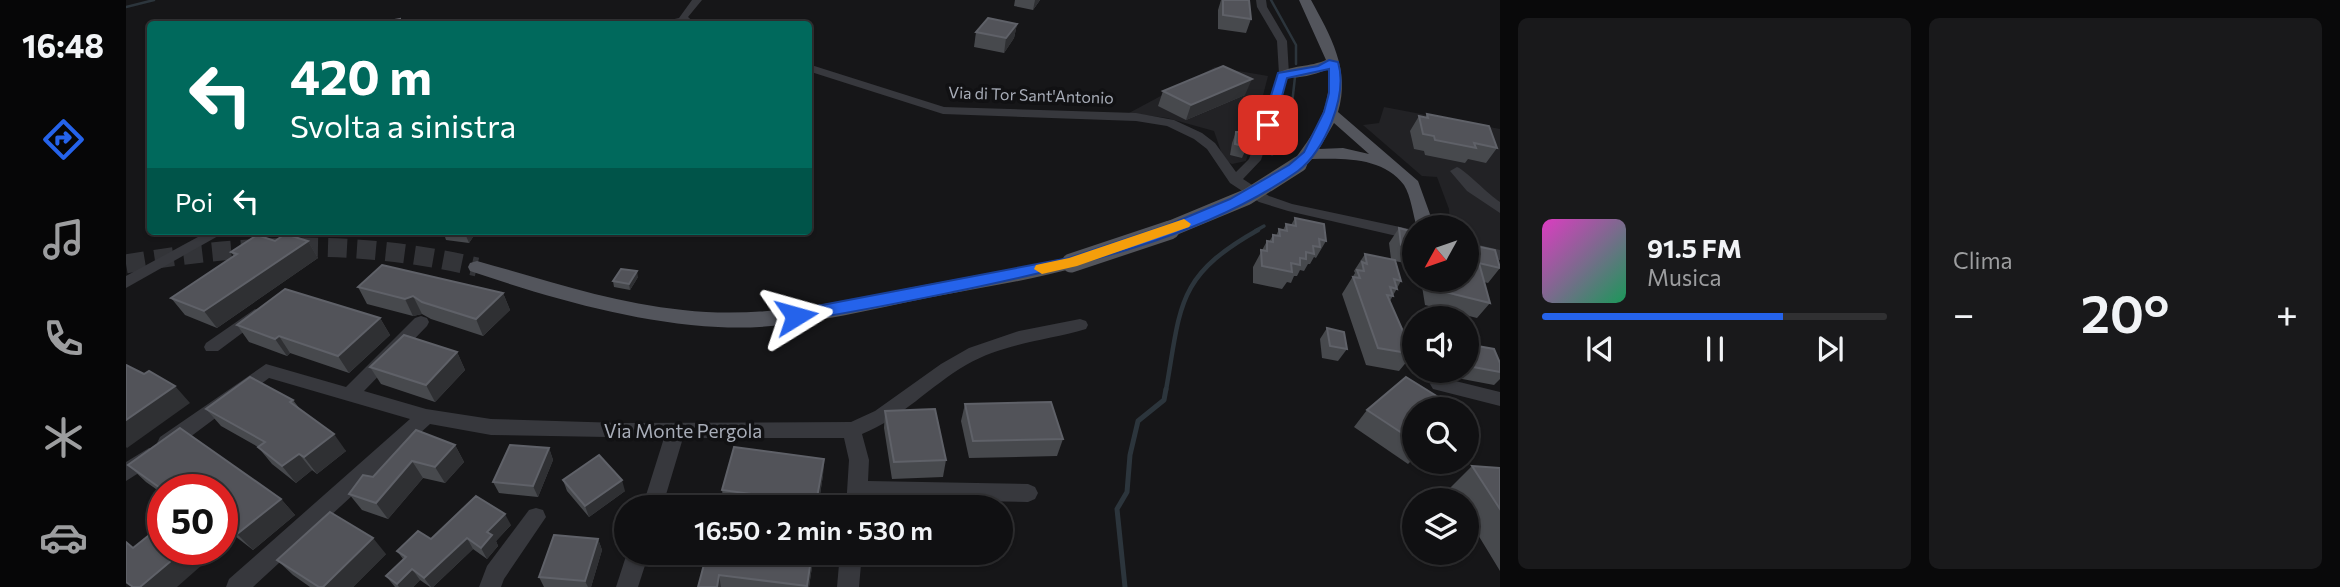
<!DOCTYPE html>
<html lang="it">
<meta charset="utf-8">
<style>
:root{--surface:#101012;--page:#19191b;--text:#f1f3f6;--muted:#9c9d9f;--line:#303032;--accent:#2563eb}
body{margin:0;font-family:Commissioner,sans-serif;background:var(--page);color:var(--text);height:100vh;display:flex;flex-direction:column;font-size:26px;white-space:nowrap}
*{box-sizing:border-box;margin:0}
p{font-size:23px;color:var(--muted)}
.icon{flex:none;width:38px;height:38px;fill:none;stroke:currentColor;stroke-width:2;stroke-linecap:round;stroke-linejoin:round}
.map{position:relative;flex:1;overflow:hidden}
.sheet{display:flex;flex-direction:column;gap:18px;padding:18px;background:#09090a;width:840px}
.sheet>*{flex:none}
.top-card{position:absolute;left:21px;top:21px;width:665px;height:214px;border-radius:7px;box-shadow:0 2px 5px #0004,0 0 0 2px var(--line);background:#00695c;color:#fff;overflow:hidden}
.needle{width:46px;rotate:230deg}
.controls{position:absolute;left:1276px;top:215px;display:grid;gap:14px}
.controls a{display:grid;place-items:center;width:77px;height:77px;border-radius:50%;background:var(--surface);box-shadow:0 2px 5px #0004,0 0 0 2px var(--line);font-size:35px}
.speed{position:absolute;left:21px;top:474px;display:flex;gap:14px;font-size:35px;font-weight:700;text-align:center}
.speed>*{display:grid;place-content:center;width:91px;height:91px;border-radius:50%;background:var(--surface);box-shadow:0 2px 5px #0004,0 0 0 2px var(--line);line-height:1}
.speed .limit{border:10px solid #d22;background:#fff;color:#111}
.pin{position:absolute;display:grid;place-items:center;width:60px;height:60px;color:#fff;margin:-30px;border-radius:14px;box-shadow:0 4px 10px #0006}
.me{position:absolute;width:77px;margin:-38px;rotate:82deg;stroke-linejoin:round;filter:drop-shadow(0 0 5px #0008)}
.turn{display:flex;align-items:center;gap:24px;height:147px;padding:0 28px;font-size:32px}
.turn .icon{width:91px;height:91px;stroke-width:2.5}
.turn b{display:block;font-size:49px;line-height:60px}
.then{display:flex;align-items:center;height:66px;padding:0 28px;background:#0003;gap:14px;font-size:26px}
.big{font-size:52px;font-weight:600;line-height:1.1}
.sheet .tile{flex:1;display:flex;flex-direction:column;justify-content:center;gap:10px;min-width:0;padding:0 24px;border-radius:10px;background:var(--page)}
.song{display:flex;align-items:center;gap:21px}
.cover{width:84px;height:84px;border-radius:10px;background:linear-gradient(135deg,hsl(310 70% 55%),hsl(150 70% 35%))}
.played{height:7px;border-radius:4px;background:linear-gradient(90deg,var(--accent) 70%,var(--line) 70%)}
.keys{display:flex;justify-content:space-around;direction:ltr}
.heat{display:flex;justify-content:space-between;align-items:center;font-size:38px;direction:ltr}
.sheet .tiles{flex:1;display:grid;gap:18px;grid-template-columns:repeat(2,1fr)}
.trip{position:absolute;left:488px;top:495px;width:399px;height:70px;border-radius:35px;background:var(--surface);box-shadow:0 2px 5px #0004,0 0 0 2px var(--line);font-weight:600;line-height:70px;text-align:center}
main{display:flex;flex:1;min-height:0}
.dock{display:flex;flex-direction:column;width:126px;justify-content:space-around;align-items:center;background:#060607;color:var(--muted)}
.dock .icon{width:49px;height:49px}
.dock .selected{color:var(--accent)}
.dock b{font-size:32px;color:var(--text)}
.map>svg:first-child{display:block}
</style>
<main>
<nav class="dock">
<b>16:48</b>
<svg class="icon selected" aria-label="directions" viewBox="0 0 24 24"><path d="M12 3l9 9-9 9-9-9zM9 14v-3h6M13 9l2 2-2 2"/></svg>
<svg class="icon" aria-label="music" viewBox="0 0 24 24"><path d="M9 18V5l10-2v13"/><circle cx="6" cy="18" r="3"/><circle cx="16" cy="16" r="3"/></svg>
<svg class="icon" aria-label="phone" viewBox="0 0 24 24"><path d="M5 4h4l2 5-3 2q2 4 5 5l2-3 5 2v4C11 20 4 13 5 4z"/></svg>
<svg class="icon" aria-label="climate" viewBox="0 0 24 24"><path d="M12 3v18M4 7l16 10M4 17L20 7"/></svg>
<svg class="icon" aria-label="car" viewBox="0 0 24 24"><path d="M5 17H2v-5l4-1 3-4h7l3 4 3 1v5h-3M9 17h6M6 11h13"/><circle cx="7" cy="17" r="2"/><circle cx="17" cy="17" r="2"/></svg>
</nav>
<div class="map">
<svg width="1374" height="587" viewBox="0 0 1374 587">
<rect width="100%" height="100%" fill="#161618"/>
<g fill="#222225">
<polygon points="1089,67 1142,76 1120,161 1106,164 1098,160 1088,131 1041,118 1003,113"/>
<polygon points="1258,107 1374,129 1374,251 1341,243 1340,228 1324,227 1323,209 1311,177 1296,176 1237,125 1253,123"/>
</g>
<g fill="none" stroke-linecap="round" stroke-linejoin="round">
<g stroke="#2c353c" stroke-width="2.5">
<polyline points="1145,0 1170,45 1170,64"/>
<polyline points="0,7 28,0"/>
<polyline points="1166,104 1169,77"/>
</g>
<g stroke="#2c353c" stroke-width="3.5">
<polyline points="1146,154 1167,102"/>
<polyline points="1129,231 1138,226"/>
</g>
<path stroke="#2c353c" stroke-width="4.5" d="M1040,390C1055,305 1050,276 1132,230"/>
<polyline stroke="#2c353c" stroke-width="5" points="999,587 991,509 1001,492 1004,455 1012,421 1038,400 1040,389"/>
<path stroke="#333438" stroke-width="19" stroke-dasharray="19 10" stroke-linecap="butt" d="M0,264C122,243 230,239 351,267"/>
<g fill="#37383d" fill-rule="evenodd">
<polygon points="566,0 576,0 562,17 570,24 526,24 553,18"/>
<polygon points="1130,0 1140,0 1141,7 1161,41 1163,74 1135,160 1117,179 1143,196 1166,204 1288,230 1288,240 1162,211 1133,202 1104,183 1081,149 1068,139 1041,126 1010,121 817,114 682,71 682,64 818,107 1010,113 1048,120 1076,133 1089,143 1110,172 1123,159 1153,74 1151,41 1131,7"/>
<path d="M1331,167C1339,170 1363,195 1374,202V213L1341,191L1324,171Z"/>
<polygon points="83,231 101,231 0,288 0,276"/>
<polygon points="1340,242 1374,250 1374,260 1340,252"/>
<polygon points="129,309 135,311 137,315 135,319 92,351 80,351 78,347 80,343"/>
<path d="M295,316L301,318L303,322L301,326L238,391L300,409L365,419L494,423L725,422L749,411L815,364L843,348L893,331L954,319L960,321L962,325L960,329C919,341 878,343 840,365C804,386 776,418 736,434L743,460L742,481L902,484L909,487L912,493L909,499L902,502L741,499L740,508H720L723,460L718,438H557L536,508H516L538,438L365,435L304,424L127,587H100L103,579L284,419L143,378L48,449L41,451L34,449L31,443L34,437L140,364L220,387L289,318Z"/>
<polygon points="1313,377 1374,392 1374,406 1307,389 1304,384 1307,379"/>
<polygon points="23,448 30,450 33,456 30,462 0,481 0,462"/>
<polygon points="410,508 417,510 420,517 378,579 375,587 353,587 361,566 403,510"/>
<polygon points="501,553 523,553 512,587 490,587"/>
<polygon points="714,553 736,553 733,587 711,587"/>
</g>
<g fill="#53555c" fill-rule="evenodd">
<path d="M1173,0H1185C1204,35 1225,70 1212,112L1292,181L1309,228H1291C1287,215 1285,196 1278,185C1258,157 1217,158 1186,159L1179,167L1173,169L1165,164C1187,135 1207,108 1202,69C1190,75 1162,82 1151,74C1164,65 1185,67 1200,60ZM1208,123L1243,154L1217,148L1193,149Z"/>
<path d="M945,257L954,263L952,267C902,281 851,288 801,298C732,312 663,331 592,327C506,322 425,298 344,271L342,267L344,263L351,261C420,280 486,303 557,310C634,319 708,303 783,288C837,278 891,268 945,257Z"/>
</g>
<polyline stroke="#53555c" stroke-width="16" points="1039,231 1121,197 1173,164"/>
<polyline stroke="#53555c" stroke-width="19" points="945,263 1044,230"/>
</g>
<g fill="#47494d">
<polygon points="889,0 914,0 907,10 888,6"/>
<polygon points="1095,0 1123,0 1125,19 1120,33 1092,29 1092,10"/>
<polygon points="891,24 888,38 878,53 848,47 850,32"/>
<polygon points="1037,91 1119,95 1060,120 1032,106"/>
<polygon points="1301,114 1371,148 1360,163 1342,159 1339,163 1299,155 1298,151 1288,149 1284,131 1293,116 1299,118"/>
<polygon points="1110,132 1121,147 1116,158 1104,155 1106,143"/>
<polygon points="1169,218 1200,241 1190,258 1188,257 1184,264 1182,264 1178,271 1174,270 1171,276 1168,276 1165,283 1161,282 1156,289 1127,283 1127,267 1141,241 1143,242 1147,235 1150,236 1153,229 1157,230 1160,224 1165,225"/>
<polygon points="1273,228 1288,232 1288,265 1269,261 1275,281 1264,301 1287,354 1273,371 1240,365 1216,294 1229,273 1228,271 1239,254 1265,259 1263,243"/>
<polygon points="317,231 351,231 343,243 320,240"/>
<polygon points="149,241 182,241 192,258 91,328 59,315 45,298 108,256 105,252"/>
<polygon points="1340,244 1374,267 1374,268 1362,283 1358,282 1364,303 1351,318 1299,305 1295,280 1340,280"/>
<polygon points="512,277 504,290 488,287 487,281"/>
<polygon points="232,287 377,293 384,310 357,336 305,319 296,314 287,316 241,304"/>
<polygon points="254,318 264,335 223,373 164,353 161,356 123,342 111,325"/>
<polygon points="1201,328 1221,349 1212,361 1196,358 1194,339"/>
<polygon points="1340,344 1374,363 1374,379 1368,385 1331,378 1329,371 1340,371"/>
<polygon points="331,352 339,370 309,402 255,384 244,367"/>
<polygon points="167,400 174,409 220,451 191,474 186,470 170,483 146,464 132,447 95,426 80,409"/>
<polygon points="839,404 937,439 931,456 843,458 835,421"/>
<polygon points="1241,410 1288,410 1288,458 1282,464 1228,427"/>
<polygon points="759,411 820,460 817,477 766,479 758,428"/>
<polygon points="54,428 155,499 169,515 127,550 96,526 96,490 37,490 37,494 20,482 2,465"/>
<polygon points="290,430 329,445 338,462 319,483 297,478 262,519 236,510 223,494 247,477"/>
<polygon points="423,448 427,460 412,497 373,493 367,482"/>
<polygon points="698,459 697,475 692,508 598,507 596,490"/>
<polygon points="1346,466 1374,468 1374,571 1340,515 1340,500 1332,500 1324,488"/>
<polygon points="437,480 499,491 463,517 441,491"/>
<polygon points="385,525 370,541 372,546 361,559 347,549 307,587 304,587 294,580 287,587 269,587 260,576 277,559 271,551 305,539"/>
<polygon points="472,539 476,550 465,587 418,587 413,577"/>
<polygon points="581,553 688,553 683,587 572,587"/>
<polygon points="260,554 227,587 184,587 167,575 151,560"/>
</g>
<g fill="#2f3033">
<polygon points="909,0 914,0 907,10"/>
<polygon points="891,24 888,38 878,53 880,38"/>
<polygon points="1126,79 1119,95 1060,120 1065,105"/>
<polygon points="338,231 351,231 343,243"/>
<polygon points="182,241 192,258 91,328 78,311"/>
<polygon points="511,271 512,277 504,290 503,284"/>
<polygon points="377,293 384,310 357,336 350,319"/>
<polygon points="287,296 296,314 287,316 279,299"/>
<polygon points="254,318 264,335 223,373 212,356"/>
<polygon points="153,336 164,353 161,356 149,339"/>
<polygon points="331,352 339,370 309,402 300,385"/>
<polygon points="49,386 64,403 1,448 0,447 0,420"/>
<polygon points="208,434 220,451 191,474 178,457"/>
<polygon points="329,445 338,462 319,483 309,467"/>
<polygon points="423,448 427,460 412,497 407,486"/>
<polygon points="173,454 186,470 170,483 156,466"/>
<polygon points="698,459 697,475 692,508 690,508"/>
<polygon points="286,461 297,478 262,519 250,503"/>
<polygon points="496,480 499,491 463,517 459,506"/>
<polygon points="155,499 169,515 127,550 111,534"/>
<polygon points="379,514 385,525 370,541 372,546 361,559 355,548 361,532"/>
<polygon points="247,538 260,554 227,587 197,587"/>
<polygon points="341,538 347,549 307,587 305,587 298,578"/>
<polygon points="472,539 476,550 465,587 462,587 459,581"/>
<polygon points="58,550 77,550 85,557 51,587 14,587"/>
<polygon points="686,553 688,553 683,587 681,587"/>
<polygon points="286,569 294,580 287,587 273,587 271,584"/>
<polygon points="593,575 595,587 591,587"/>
</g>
<g fill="#525359" stroke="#5f6168" stroke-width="2">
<polygon points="1097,0 1123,0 1125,19 1097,15"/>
<polygon points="862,18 891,24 880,38 850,32"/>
<polygon points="274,19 274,24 257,24 257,22"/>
<polygon points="1097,66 1126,79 1065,105 1037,91"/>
<polygon points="1301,114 1363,126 1371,148 1348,143 1350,148 1309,140 1308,136 1297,134 1293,116 1302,118"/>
<polygon points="1110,132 1123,132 1121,147 1109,144"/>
<polygon points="1169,218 1198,224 1200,241 1193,239 1194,247 1187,246 1188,254 1180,252 1180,259 1174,258 1174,265 1165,263 1166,272 1136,266 1135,250 1141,251 1141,241 1147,242 1147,235 1154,236 1153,229 1161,231 1160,224 1170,226"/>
<polygon points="1273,228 1288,232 1288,248 1275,245"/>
<polygon points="159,234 182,241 78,311 45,298 111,254 105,252 131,235 149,241"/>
<polygon points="1340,244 1369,250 1374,268 1353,263 1364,303 1311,290 1309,280 1340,280"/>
<polygon points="1239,254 1269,260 1275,281 1268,279 1271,289 1264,287 1267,296 1261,295 1287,354 1252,348 1227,277 1234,278 1231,270 1238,271 1236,262 1241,264"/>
<polygon points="256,265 377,293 350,319 296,302 287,296 279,299 232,287"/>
<polygon points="495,269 511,271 503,284 487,281"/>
<polygon points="159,289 254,318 212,356 153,336 149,339 111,325"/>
<polygon points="1201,328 1218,332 1221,349 1204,346"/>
<polygon points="278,335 331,352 300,385 244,367"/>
<polygon points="1340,344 1368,349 1374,363 1374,372 1342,366 1340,363"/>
<polygon points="0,365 18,374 23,371 49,386 0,420"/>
<polygon points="124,377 167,400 164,402 208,434 178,457 173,454 156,466 132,447 139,442 80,409"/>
<polygon points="1280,377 1333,410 1288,410 1288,441 1241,410"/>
<polygon points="925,402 937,439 847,441 839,404"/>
<polygon points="809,409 820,460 768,462 759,411"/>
<polygon points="54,428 155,499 111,534 96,523 96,490 54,490 49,486 44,490 37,490 2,465"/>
<polygon points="290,430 329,445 309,467 286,461 250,503 223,494 237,475 247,477"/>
<polygon points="384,445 423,448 407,486 367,482"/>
<polygon points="608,447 698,459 690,503 596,490"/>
<polygon points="473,455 496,480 459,506 437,480"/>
<polygon points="1346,466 1374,468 1374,509"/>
<polygon points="350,496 379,514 361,532 366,535 355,548 341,538 298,578 286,569 271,584 260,576 280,557 271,551 292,531 305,539"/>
<polygon points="204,512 247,538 197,587 193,587 151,560"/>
<polygon points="37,524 37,550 58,550 14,587 7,587 0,582 0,542 7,548"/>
<polygon points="428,535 472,539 459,581 413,577"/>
<polygon points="581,553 686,553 681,586 593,575 591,587 572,587"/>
</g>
<path fill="#2563eb" stroke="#184099" stroke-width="2" d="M1203,60L1212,62C1222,95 1199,151 1172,171C1078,238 943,268 832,291C778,302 725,313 670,321L662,316L670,310L943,258L1042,225L1104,199L1163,165L1178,152L1198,112L1203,93V69L1161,78L1148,125L1138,128L1136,125L1152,73L1192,66Z"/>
<polygon fill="#f59e0b" points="1058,219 1065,224 1063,227 951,266 916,274 908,269 910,265 943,258"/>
<g text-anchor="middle" stroke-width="7" stroke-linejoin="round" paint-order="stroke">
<g font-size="16" fill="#a8adb8" stroke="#111113">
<text transform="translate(905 95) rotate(2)" y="6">Via di Tor Sant'Antonio</text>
</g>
<g font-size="19" fill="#a8adb8" stroke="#111113">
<text x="557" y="438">Via Monte Pergola</text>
</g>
</g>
</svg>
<div class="controls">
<a><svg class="needle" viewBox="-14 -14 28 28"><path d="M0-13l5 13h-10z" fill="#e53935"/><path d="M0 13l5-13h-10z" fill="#9c9d9f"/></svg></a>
<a><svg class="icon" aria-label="sound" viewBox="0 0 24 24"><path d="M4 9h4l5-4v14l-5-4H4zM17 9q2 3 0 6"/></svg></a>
<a><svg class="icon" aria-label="search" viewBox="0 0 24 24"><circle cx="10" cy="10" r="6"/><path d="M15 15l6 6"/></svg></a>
<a><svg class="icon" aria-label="layers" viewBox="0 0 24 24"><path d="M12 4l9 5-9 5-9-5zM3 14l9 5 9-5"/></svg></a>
</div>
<div class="speed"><div class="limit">50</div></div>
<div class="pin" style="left:1142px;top:125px;background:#d93025"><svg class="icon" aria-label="arrive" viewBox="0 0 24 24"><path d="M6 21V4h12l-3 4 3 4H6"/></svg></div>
<svg class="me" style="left:670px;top:316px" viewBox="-20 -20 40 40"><path d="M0-17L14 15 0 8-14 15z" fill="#2563eb" stroke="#fff" stroke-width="4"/></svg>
<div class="trip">16:50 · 2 min · 530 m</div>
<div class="top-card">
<div class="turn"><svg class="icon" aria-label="left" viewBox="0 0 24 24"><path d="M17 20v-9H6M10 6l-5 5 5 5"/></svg><div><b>420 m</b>Svolta a sinistra</div></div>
<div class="then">Poi<svg class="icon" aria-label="left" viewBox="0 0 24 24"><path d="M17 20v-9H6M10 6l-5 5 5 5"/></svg></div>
</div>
</div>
<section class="sheet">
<div class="tiles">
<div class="tile">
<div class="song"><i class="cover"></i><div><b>91.5 FM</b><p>Musica</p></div></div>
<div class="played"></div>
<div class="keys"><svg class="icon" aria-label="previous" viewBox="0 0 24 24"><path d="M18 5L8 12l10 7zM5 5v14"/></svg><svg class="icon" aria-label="pause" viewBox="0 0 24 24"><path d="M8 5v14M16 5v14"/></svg><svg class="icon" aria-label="next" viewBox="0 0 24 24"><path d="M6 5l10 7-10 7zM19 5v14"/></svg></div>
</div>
<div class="tile"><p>Clima</p>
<div class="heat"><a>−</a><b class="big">20°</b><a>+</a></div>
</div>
</div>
</section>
</main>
